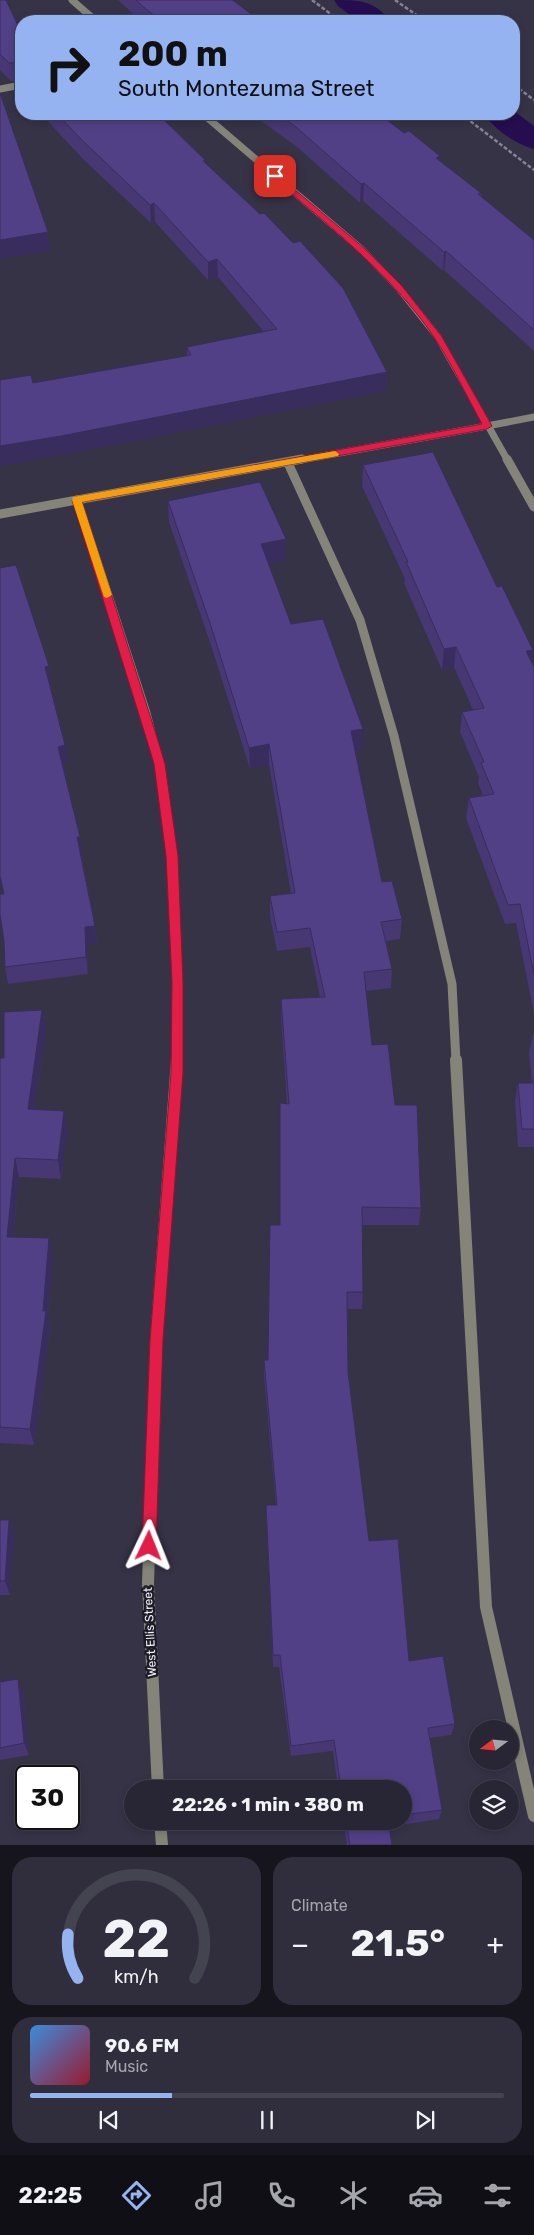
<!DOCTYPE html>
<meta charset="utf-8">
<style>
:root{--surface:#282635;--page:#302e3d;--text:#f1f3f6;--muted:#a5a5ad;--line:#444350;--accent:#95b2f1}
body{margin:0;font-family:Rubik,sans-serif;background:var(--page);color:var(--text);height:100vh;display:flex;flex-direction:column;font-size:19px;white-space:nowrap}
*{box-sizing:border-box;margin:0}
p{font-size:16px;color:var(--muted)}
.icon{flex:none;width:28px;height:28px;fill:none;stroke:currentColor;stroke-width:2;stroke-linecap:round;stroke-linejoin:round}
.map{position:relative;height:1845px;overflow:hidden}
.drawer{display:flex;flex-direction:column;gap:12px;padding:12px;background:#16151d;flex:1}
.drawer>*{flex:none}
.guide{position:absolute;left:15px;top:15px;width:505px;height:105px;border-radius:20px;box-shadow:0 2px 8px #0003,0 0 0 1px var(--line);background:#95b2f1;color:#111;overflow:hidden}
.needle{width:32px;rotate:254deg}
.buttons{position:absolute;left:469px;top:1720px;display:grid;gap:10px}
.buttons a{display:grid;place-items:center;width:50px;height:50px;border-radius:50%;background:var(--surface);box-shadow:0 2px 8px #0003,0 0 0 1px var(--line);font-size:25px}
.speed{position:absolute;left:15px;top:1765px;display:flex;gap:10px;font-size:25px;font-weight:700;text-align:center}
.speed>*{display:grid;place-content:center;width:65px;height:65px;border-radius:50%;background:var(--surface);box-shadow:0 2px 8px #0003,0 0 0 1px var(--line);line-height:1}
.speed .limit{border:2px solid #111;border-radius:8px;background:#fff;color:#111}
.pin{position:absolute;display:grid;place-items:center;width:42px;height:42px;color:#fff;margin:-21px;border-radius:10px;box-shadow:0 2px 8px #0006}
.me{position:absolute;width:55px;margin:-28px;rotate:2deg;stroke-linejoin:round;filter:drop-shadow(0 0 4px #0008)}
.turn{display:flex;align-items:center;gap:18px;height:105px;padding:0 20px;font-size:22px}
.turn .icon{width:65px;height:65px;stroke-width:2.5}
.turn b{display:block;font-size:35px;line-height:42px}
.big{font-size:38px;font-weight:700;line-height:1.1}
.drawer .widget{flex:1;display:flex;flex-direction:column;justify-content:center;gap:8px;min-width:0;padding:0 18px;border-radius:20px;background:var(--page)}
.drawer .dial{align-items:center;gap:0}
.dial svg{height:130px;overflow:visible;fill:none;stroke:var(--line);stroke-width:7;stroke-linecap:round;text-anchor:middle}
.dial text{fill:var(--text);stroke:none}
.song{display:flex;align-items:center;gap:15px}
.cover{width:60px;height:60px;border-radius:8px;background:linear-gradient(135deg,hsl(210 70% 55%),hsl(350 70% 35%))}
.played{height:5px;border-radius:2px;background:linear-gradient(90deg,var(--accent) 30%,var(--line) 30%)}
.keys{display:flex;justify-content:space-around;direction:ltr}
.heat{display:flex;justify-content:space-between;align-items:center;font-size:28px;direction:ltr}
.drawer .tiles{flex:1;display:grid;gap:12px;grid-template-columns:1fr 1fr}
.widget:last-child{grid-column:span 2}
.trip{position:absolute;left:124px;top:1780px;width:288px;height:50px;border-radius:25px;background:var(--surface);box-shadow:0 2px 8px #0003,0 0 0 1px var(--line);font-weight:700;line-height:50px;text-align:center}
.tab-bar{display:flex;height:80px;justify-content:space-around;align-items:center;background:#100f15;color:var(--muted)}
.tab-bar .icon{width:35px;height:35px}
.tab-bar .current{color:var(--accent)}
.tab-bar b{font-size:22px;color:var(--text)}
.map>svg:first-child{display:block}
</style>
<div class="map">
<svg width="534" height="1845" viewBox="0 0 534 1845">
<rect width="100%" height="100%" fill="#363347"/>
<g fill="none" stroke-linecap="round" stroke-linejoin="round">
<g fill="#250d50" fill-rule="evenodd">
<path d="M334,0C359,0 374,0 390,21H358L338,6Z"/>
<path d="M514,111L534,126V149C517,145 494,129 484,114H514Z"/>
</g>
<g stroke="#858293" stroke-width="2.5" stroke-dasharray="4 2" stroke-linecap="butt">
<polyline points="312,0 340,21"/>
<polyline points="395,0 425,21"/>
<polyline points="514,85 534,100"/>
<polyline points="461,114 534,170"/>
</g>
<polyline stroke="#848479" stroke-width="7" points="487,426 534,417"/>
<polyline stroke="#848479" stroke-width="9" points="288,463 360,620 394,736 452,984 456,1061"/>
<polyline stroke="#848479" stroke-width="12" points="456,1060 486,1607 534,1816"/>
<g stroke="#848479" stroke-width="7">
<polyline points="72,0 96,21"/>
<polyline points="0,89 21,85"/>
<polyline points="203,114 361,249 398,287 438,337 508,461"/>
<polyline points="295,461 487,426"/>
</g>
<g stroke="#848479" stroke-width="9">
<polyline points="507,459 534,507"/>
<polyline points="77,500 146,713 159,764 172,856 177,982 177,1061"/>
<polyline points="0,514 302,459"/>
</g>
<g stroke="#848479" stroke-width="12">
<polyline points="158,1789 148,1583 156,1340 177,1060"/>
<polyline points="160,1821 162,1845"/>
</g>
</g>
<g fill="#473773">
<polygon points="0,0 21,32 21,92 20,91 19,81 11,81 0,70"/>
<polygon points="118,0 232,0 261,21 141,21"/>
<polygon points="41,114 158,114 205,160 205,164 387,372 386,391 63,455 33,383 187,356 187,347 264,332 218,277 208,280 155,222 151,223 84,160"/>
<polygon points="257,114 379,114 481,193 481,197 534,240 534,350 533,350 444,270 443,271 363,201 360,203 296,146 261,121 261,118"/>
<polygon points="363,465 497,587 533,650 531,662 534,667 534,1014 516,923 505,924 466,818 469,798 483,795 478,783 479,777 460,732 462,712 473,710 454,667 442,670 404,583 405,579 362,486"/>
<polygon points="168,501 286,560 269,564 291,624 362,750 355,751 382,882 402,919 400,939 386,941 392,969 391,988 366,991 372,1045 395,1105 421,1208 419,1225 362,1225 363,1292 362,1309 347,1309 348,1372 369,1541 409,1661 455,1724 451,1735 430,1738 442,1810 439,1819 389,1827 392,1845 347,1845 343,1821 402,1821 402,1789 338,1789 333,1751 291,1756 279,1667 273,1667 266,1505 276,1505 264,1376 264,1360 268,1360 280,1225 287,1104 281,1018 281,999 320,997 310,947 277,951 270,916 270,896 291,893 269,765 250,769 212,648 169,522"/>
<polygon points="49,666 51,685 50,685 67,764 62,765 83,855 81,855 95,926 97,943 87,945 88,974 8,984 5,967 3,894"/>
<polygon points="42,1010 46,1030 34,1110 68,1130 61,1179 19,1177 13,1238 53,1256 48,1318 50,1328 34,1445 0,1443 0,1058 4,1058"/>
<polygon points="533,1034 534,1034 534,1147 518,1147 515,1101 518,1083 532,1083 529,1053"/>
<polygon points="0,1520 9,1520 14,1534 10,1595 0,1595"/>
<polygon points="0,1682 23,1691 29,1755 0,1760"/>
</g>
<g fill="#392d5e">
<polygon points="364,183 363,201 360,203 361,184"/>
<polygon points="154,203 155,222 151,223 150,205"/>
<polygon points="48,232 50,251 0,259 0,240"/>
<polygon points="446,251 444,270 443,271 444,252"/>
<polygon points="217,259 218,277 208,280 208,262"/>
<polygon points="387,372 386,391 63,455 0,466 0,446"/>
<polygon points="286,539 286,560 261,566 261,544"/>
<polygon points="456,647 454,667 442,670 444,649"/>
<polygon points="533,650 530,670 526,651"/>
<polygon points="49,666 51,685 48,686 45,667"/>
<polygon points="363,729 362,750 350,752 351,731"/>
<polygon points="269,744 269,765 250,769 249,748"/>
<polygon points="65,745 67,764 60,765 58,747"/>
<polygon points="77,837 80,837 83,855 79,855"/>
<polygon points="95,926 97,943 87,945 88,974 86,957 85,927"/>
<polygon points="42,1010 46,1030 31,1129 28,1109"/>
<polygon points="64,1111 68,1130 61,1179 58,1160"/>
<polygon points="15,1158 19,1177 11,1256 7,1237"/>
<polygon points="49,1238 53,1256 48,1318 50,1328 34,1445 30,1429 43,1311"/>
<polygon points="9,1520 14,1534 10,1595 5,1581"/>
<polygon points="18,1679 23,1691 29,1755 24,1743"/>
</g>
<g fill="#524086" stroke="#392d5e">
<polygon points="0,0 6,0 21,32 21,63 9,63 0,54"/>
<polygon points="136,0 232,0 261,21 162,21 147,10"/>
<polygon points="21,70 21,76 18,72"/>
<polygon points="0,93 48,232 0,240"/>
<polygon points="57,114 158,114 205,160 203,161 260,214 264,213 293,243 300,241 343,288 387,372 61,436 0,446 0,380 31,375 33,383 191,355 187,347 277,329 217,259 208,262 154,203 150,205 83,141"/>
<polygon points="277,114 379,114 404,133 409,131 440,156 436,158 481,193 478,194 534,240 534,330 446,251 444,252 364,183 361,184 296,127"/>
<polygon points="433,452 497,587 502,586 533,650 526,651 534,667 534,975 520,904 508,905 469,798 494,794 481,763 484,762 462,712 484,708 456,647 444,649 406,562 408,562 363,465"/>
<polygon points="260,482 286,539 261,544 291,624 323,619 363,729 351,731 382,882 392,881 402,919 381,922 392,969 364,972 372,1045 388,1044 395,1105 417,1105 421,1208 362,1207 363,1292 347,1292 348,1372 369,1541 398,1539 409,1661 443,1656 455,1724 428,1728 442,1810 402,1815 402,1789 341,1789 334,1740 291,1746 280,1655 273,1655 266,1505 277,1505 264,1360 268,1360 270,1225 280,1225 280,1103 289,1104 281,999 325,997 310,928 277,932 270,896 295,893 269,744 249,748 211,626 168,501"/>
<polygon points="16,565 49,666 45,667 65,745 58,747 80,837 77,837 95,926 85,927 86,957 5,967 4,941 0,914 0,894 4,894 0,876 0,568"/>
<polygon points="42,1010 28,1109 64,1111 58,1160 15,1158 7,1237 49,1238 43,1311 46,1311 30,1429 0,1427 0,1058 4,1058 4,1012"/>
<polygon points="518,1083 534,1083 534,1129 522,1129"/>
<polygon points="0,1520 9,1520 5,1581 0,1581"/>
<polygon points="18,1679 24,1743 0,1748 0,1682"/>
<polygon points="346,1821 388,1821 392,1845 350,1845"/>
</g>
<path fill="#e11d48" stroke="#92132f" d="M275,173L364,248L401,285L442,337L492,426L487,429L82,502L160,747L165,764L178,856L183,982V1073L163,1340L156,1546L154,1551L149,1553L144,1551L142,1546L150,1340L171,1073L172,982L166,856L154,764L149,747L72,500L76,497L482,424C466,395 452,364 434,337C391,274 329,226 272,177L271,176Z"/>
<polygon fill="#f59e0b" points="335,451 339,454 338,456 82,502 112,595 107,598 104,597 72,500 73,497"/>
<g text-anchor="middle" stroke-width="5" stroke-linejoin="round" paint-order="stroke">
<g font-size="12" fill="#f2f0fd" stroke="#1d1c25">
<text transform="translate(150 1632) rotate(-93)" y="4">West Ellis Street</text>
</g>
</g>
</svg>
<div class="buttons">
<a><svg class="needle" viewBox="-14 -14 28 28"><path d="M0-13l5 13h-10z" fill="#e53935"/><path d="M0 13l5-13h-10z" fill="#a5a5ad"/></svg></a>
<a><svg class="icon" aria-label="layers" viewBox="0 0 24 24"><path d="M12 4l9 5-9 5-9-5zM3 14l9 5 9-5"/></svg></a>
</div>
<div class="speed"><div class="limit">30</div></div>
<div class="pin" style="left:275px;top:176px;background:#d93025"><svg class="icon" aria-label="arrive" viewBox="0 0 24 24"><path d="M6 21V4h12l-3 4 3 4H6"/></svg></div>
<svg class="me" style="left:149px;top:1546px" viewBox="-20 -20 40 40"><path d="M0-17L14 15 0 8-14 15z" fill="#e11d48" stroke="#fff" stroke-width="4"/></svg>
<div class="trip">22:26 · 1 min · 380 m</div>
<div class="guide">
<div class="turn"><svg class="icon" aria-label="right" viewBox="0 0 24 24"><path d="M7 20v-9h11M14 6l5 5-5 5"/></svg><div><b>200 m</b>South Montezuma Street</div></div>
</div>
</div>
<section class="drawer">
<div class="tiles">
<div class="widget dial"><svg viewBox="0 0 100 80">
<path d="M14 69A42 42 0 1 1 86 69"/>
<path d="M14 69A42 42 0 0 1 8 42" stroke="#95b2f1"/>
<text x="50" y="56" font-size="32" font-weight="700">22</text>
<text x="50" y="72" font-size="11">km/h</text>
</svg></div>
<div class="widget"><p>Climate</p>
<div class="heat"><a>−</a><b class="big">21.5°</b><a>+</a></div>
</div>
<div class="widget">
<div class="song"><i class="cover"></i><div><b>90.6 FM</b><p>Music</p></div></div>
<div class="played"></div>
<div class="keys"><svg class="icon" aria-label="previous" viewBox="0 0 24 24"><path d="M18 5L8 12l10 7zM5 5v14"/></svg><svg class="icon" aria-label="pause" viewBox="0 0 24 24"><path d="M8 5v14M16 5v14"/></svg><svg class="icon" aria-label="next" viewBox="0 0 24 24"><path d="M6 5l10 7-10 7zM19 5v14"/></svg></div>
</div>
</div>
</section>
<nav class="tab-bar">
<b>22:25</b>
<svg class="icon current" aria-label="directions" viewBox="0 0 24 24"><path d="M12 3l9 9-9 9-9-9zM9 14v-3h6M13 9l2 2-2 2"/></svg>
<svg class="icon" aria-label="music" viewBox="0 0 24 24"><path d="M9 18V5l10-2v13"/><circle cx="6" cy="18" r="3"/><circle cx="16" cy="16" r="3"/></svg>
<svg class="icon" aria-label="phone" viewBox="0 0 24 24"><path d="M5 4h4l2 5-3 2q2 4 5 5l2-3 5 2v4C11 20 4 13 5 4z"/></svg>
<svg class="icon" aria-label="climate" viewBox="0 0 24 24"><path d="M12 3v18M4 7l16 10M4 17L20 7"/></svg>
<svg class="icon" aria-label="car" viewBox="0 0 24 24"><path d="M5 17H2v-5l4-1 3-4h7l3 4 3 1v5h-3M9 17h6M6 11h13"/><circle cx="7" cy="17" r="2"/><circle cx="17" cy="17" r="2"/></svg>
<svg class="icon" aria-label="filters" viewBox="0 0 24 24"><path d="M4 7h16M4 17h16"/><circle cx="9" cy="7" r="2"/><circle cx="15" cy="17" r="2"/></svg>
</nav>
